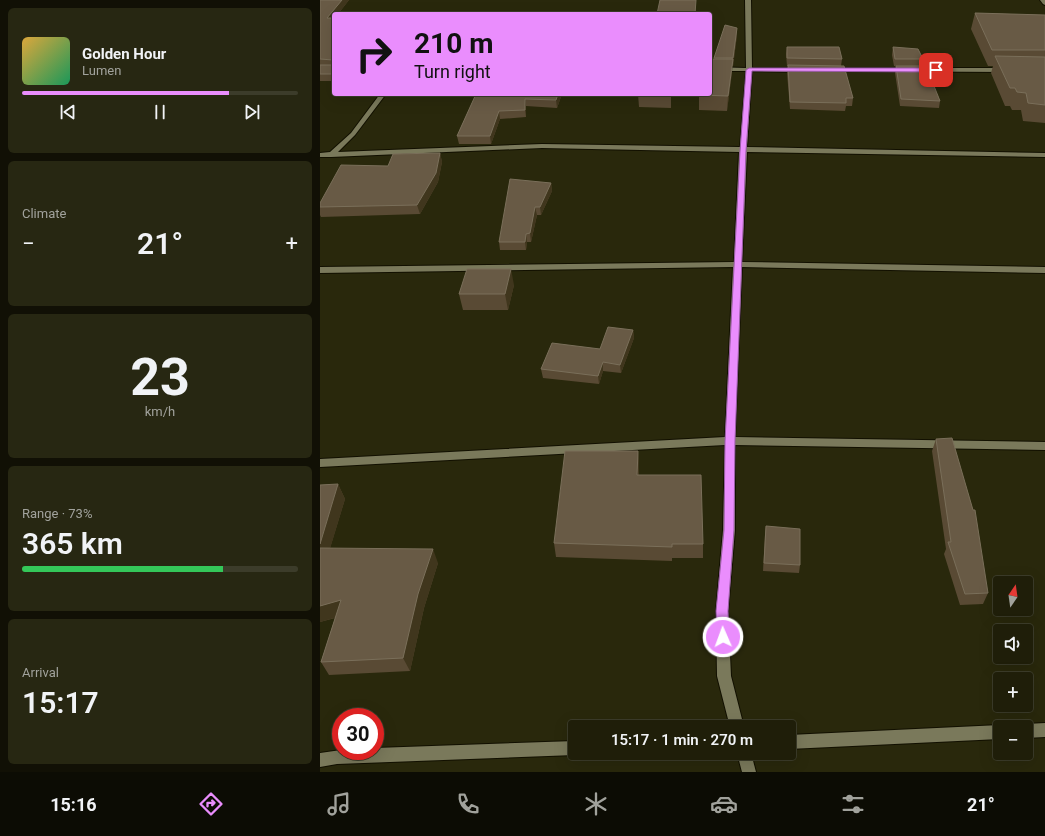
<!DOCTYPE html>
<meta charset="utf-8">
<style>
:root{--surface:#1f1e09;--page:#272712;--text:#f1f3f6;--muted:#a1a29c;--line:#3c3c2a;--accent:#ea8dfd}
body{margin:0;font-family:Roboto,sans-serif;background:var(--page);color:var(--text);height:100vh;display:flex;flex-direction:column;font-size:15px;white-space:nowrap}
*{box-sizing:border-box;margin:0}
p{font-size:13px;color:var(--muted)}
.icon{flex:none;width:22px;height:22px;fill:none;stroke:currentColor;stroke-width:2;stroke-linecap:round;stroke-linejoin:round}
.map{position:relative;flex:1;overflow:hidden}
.side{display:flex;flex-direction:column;gap:8px;padding:8px;background:#111005;width:320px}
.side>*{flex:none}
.top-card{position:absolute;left:12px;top:12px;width:380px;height:84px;border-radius:4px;box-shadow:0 4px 16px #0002,0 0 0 1px var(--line);background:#ea8dfd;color:#111;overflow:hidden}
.needle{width:26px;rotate:13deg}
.fabs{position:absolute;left:673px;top:576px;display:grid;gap:8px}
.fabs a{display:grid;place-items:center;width:40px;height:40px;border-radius:4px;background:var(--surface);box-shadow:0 4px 16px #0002,0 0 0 1px var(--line);font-size:20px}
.speed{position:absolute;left:12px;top:708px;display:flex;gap:8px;font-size:20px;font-weight:700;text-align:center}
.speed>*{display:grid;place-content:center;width:52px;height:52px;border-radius:50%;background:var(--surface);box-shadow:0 4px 16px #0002,0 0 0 1px var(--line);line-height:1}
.speed .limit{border:6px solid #d22;background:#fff;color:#111}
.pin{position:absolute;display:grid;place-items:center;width:34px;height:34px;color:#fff;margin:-17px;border-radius:8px;box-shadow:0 2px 6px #0006}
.me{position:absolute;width:44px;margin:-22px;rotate:358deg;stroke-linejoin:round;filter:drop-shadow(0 0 3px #0008)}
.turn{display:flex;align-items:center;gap:14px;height:84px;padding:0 16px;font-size:18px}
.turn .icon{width:52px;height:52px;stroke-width:2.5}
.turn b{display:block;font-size:28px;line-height:34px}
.big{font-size:30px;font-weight:600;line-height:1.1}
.side .tile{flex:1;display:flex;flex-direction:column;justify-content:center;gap:6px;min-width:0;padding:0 14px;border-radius:6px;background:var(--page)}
.side .dial{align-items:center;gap:0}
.dial b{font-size:52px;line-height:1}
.song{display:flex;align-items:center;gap:12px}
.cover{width:48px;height:48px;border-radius:6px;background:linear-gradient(135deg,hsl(40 70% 55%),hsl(150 70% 35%))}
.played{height:4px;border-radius:2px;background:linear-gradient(90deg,var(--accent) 75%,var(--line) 75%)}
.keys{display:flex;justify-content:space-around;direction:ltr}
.heat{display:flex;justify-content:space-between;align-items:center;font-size:22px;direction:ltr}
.charge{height:6px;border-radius:3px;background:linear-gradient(90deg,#34c759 73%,var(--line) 0)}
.trip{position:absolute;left:248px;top:720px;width:228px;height:40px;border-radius:4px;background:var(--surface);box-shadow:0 4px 16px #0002,0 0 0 1px var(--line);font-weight:600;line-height:40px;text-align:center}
.tabs{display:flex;height:64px;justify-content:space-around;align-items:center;background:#0c0c04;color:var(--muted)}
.tabs .icon{width:28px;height:28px}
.tabs .active{color:var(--accent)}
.tabs b{font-size:18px;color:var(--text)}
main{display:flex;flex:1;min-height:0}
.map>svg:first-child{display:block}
</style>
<main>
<section class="side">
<div class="tile">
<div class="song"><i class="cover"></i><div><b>Golden Hour</b><p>Lumen</p></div></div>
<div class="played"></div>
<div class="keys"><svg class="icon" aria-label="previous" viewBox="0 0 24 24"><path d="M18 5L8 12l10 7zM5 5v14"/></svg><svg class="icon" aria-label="pause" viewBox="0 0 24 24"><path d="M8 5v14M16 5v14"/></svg><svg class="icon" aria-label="next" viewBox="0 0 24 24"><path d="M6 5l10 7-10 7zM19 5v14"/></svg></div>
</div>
<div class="tile"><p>Climate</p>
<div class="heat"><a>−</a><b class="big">21°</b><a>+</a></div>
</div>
<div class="tile dial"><b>23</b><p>km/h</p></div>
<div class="tile"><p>Range · 73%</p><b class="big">365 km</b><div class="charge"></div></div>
<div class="tile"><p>Arrival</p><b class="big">15:17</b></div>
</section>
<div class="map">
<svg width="725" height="772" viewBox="0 0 725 772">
<rect width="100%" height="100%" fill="#29280c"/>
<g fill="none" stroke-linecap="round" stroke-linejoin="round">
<g stroke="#121000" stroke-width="2">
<g id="minor">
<polygon points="425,0 431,0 432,68 481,68 484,70 481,72 432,71 427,147 725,153 725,157 427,152 422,262 725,267 725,273 422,267 415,437 725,442 725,450 415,445 415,530 408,611 411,676 424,727 410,727 397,676 396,611 403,530 405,445 0,467 0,459 405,437 413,267 0,273 0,267 414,262 419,152 222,148 11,157 0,157 0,153 10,152 31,133 60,94 66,94 35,135 18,152 222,144 420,147 426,71 390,71 390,67 426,68"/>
<polygon points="720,0 725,0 725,5 723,4"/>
<polygon points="513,68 685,68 688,70 685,72 511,71 511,69"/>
<polygon points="725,723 725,737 706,738 706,727 701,727 706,724"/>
<polygon points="680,725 685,727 680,727 680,739 469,749 469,735"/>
<polygon points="255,741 255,753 260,753 255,755 17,764 0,767 0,753 21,750 21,751 55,751 55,748"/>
<polygon points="417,753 431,753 436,772 422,772"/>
</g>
</g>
<use href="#minor" fill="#7a795b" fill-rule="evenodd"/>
</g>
<g fill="#594a34">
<polygon points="0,0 29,0 18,14 14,14 14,81 0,81"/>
<polygon points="655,13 725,15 725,123 703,121 701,110 692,110 690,106 685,106 671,73 673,66 668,66 651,29"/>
<polygon points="417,28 417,35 413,66 412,66 412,72 407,111 379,110 379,95 394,59"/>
<polygon points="467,47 522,59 521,66 533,98 532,106 526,106 525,111 470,109 467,73 468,66 467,66 466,54"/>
<polygon points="573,47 603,59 601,66 620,101 619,108 580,106 575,73 576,66 574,66 572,55"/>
<polygon points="156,94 242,94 237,108 206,106 206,117 180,119 171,144 139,144 137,136"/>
<polygon points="318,94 351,96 351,108 319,107"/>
<polygon points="120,153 122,162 118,182 100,214 1,217 0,215 0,203 68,166"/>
<polygon points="231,183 232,191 221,215 217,215 211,242 207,242 206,250 180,250 179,242"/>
<polygon points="194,285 188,310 143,310 139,294"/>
<polygon points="313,330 314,338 301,373 283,371 279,384 223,378 221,369 280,349"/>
<polygon points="616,439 668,593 663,604 640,605 624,554 626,549 612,451"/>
<polygon points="318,451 319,466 319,475 383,544 383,558 352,558 352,561 236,557 234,543"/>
<polygon points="18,484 25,499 10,548 118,563 104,608 90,671 9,675 1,662 15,618 0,622"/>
<polygon points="446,526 480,565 479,573 443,571 445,534"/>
</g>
<g fill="#40361d">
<polygon points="22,0 29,0 18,14 14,14 14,19 7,18"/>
<polygon points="417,28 417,35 413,66 413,58"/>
<polygon points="413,59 412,72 407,111 408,96"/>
<polygon points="238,94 242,94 237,108 236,100"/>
<polygon points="205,99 206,106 206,117 205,110"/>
<polygon points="179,111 180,119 171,144 170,136"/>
<polygon points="120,153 122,162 118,182 100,214 97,205"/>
<polygon points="231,183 232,191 221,215 220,207"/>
<polygon points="215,207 217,215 211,242 210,233"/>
<polygon points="206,234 207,242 206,250 205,242"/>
<polygon points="191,269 194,285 188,310 185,294"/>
<polygon points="313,330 314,338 301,373 300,365"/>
<polygon points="283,362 283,371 279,384 278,376"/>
<polygon points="318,451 319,466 318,490 317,475"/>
<polygon points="18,484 25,499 6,562 0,550 0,544"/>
<polygon points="113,549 118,563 104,608 90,671 83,658 98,594"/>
<polygon points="21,600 28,614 0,622 0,606"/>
</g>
<g fill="#685a45" stroke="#7a6f5a">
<polygon points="0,0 22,0 7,18 14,18 14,74 0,74 0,65 12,65 13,60 0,59"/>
<polygon points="340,0 376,0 375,14 337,14"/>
<polygon points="655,13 725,15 725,50 672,50"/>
<polygon points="405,25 417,28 413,58 394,58"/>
<polygon points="467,47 519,47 522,59 467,58"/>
<polygon points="573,47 598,49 603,59 575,59"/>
<polygon points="675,56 725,57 725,105 708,103 706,93 697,92 695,88 690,88"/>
<polygon points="392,59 413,59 408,96 379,95 379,94 390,94 390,63"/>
<polygon points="468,65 524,66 533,98 526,98 526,103 470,102"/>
<polygon points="576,66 606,66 620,101 581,99"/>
<polygon points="156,94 238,94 236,100 205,99 205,110 179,111 170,136 137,136"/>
<polygon points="318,94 350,94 351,96"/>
<polygon points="120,153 116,173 97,205 0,207 0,203 21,165 68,166 73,154"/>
<polygon points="190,179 231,183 220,207 215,207 210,233 206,234 205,242 179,242"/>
<polygon points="147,269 191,269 185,294 139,294"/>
<polygon points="288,327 313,330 300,365 283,362 278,376 221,369 232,343 280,349"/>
<polygon points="632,438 653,510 655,510 668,593 645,594 628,542 631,542 616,439"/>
<polygon points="245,451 318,451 317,475 381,475 383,544 352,544 352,547 234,543"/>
<polygon points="18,484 0,544 0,485"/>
<polygon points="446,526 480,529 480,565 444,563"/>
<polygon points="0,548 113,549 98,594 83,658 1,662 21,600 0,606"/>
</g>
<polygon fill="#ea8dfd" stroke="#985ca4" points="429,68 616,68 619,70 616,72 432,71 426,151 415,441 414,530 408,611 409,637 407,641 403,642 399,641 397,637 396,611 404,530 405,441 420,151 426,70"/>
</svg>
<div class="fabs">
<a><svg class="needle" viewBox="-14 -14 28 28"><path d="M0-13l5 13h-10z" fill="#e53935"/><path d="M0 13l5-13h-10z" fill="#a1a29c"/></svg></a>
<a><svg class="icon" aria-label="sound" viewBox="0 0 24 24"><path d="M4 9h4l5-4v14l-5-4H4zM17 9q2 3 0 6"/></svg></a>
<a>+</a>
<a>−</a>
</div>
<div class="speed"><div class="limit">30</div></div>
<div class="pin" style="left:616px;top:70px;background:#d93025"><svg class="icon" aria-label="arrive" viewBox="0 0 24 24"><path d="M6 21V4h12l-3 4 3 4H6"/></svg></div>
<svg class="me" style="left:403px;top:637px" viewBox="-20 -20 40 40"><circle r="17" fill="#ea8dfd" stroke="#fff" stroke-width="3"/><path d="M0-11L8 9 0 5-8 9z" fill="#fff"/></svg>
<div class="trip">15:17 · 1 min · 270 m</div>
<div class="top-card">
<div class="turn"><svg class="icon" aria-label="right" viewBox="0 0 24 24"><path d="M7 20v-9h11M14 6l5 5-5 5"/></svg><div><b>210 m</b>Turn right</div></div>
</div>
</div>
</main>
<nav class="tabs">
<b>15:16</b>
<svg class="icon active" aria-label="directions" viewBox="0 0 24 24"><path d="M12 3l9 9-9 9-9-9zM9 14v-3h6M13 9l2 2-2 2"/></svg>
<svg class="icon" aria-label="music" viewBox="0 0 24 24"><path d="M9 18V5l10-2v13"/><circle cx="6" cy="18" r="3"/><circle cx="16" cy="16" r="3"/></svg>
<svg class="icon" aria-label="phone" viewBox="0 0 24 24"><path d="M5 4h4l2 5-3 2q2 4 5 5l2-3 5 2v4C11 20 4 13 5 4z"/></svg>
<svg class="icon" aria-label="climate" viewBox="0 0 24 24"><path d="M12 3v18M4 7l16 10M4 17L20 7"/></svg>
<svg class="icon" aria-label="car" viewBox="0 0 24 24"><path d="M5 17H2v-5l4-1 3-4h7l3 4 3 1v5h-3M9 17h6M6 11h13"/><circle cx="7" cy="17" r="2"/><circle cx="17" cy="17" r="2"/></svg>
<svg class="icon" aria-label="filters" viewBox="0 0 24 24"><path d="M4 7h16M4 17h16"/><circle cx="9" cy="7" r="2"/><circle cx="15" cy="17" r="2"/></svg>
<b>21°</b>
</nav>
